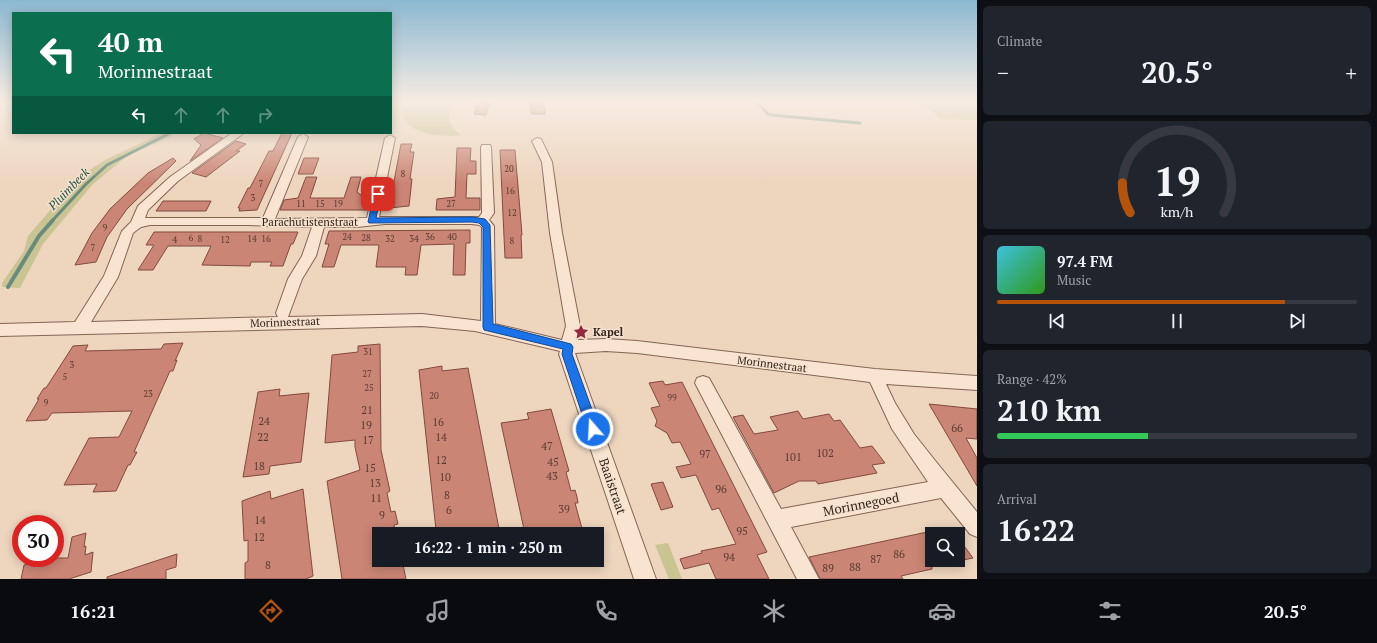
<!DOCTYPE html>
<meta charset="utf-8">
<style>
:root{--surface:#171b24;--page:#20242c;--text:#f1f3f6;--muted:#9ea1a6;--line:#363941;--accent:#b45309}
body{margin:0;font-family:"PT Serif",serif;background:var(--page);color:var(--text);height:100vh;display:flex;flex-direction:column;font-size:15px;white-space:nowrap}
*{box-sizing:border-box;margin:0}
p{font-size:13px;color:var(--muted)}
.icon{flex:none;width:22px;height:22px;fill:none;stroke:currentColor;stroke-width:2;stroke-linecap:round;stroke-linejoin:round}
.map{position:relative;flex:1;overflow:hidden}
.drawer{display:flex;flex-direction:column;gap:6px;padding:6px;background:#0d0f14;width:400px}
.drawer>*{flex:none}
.banner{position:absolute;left:12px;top:12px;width:380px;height:122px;border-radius:0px;box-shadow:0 2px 10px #0003;background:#0b6e4f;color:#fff;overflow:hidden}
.buttons{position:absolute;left:925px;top:527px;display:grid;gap:8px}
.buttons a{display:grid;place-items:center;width:40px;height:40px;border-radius:0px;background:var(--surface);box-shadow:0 2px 10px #0003;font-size:20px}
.speed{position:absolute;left:12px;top:515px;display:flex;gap:8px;font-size:20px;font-weight:700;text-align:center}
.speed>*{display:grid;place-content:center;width:52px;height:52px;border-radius:50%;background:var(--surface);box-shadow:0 2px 10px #0003;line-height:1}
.speed .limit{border:6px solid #d22;background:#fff;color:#111}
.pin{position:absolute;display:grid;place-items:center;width:34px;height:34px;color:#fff;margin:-17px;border-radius:8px;box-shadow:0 2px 6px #0006}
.me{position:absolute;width:44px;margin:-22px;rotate:341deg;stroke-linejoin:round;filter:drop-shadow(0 0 3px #0008)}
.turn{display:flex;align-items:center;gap:14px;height:84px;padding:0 20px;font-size:18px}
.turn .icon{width:52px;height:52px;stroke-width:2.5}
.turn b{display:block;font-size:28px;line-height:34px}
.lanes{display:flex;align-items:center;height:38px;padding:0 20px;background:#0003;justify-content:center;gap:20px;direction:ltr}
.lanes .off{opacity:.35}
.big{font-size:30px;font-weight:600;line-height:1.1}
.drawer .card{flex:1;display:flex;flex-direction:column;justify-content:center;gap:6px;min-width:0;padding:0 14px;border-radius:6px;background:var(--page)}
.drawer .dial{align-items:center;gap:0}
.dial svg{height:104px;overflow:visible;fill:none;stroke:var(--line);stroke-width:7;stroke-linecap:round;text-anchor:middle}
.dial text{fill:var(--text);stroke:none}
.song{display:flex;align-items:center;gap:12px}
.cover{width:48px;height:48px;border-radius:6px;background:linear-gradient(135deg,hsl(190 70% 55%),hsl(110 70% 35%))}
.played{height:4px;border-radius:2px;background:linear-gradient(90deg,var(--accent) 80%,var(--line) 80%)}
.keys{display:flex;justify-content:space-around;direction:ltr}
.heat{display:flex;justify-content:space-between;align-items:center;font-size:22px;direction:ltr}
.charge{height:6px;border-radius:3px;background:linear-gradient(90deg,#34c759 42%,var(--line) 0)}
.trip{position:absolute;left:372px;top:527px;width:232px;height:40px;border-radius:0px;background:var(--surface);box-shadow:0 2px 10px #0003;font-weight:600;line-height:40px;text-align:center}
.dock{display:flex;height:64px;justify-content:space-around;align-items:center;background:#090b0e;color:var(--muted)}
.dock .icon{width:28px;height:28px}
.dock .current{color:var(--accent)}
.dock b{font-size:18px;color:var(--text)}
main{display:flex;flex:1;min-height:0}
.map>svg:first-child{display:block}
</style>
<main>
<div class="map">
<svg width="977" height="579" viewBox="0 0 977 579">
<rect width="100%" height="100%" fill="#edd5be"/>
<g fill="#cac493">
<path d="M409,102H453C446,118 448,125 461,135C442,137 407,136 402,112Z"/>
<polygon points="920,102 977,102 977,120 942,119"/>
<polygon points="162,133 176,133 170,137 127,156 92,185 43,244 20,288 2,287 2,283 24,251 28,236 52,208 91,169 105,160"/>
<polygon points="668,543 682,579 669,579 655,545"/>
</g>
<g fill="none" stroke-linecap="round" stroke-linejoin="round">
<g stroke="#698b7b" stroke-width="3">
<polyline points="757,102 768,114 771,115 860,123"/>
<polyline points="52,221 86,184 107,165 170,133"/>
</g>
<polyline stroke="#698b7b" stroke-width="4" points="8,287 39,236 53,220"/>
</g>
<g fill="#ca8574" stroke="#834a3e">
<polygon points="478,102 490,102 486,115 474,114"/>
<polygon points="530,102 543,102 545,114 532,114"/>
<polygon points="204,133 223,138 190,161 201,145 194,139"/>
<polygon points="282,133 292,133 257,210 239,211 240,208 238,208 248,188 250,188 269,151 273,151"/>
<polygon points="236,141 246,144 236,151 240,151 206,177 192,173"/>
<polygon points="401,144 412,144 410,152 414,152 410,179 412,179 409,206 389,208"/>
<polygon points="457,148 471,148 470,161 476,161 476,174 467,174 466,198 480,198 480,210 436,210 437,199 455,197"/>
<polygon points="500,150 515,150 522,235 521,235 522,258 505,258"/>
<polygon points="173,158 176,161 127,209 107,237 96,262 75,265 92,233 110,209 148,173"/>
<polygon points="304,158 319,158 313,174 298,174"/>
<polygon points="306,177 317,177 310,198 344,198 351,177 361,177 357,192 365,198 365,199 370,199 367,210 280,210 284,200 298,198"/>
<polygon points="163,201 211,201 206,211 156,211"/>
<polygon points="470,230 470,243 466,243 465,275 453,275 454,244 421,245 417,275 405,275 406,267 376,267 379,245 341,245 334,267 322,267 329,244 325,244 329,231"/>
<polygon points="154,232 298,232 293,244 291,244 283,266 270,266 272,262 251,262 250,266 202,265 211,246 168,246 153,270 138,270 154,245 146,245"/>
<polygon points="183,343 175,361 177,360 173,371 170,371 134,452 137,452 130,465 128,465 116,491 93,492 97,484 64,485 89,438 119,437 132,411 52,413 47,420 26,421 39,399 37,399 44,388 46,388 73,346 88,345 85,351 161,349 164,344"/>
<polygon points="380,344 381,450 390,491 387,493 391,512 395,511 398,524 394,525 396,534 379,534 379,560 402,560 406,579 342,579 327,481 360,470 355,447 355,440 325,443 332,355 358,352 358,346"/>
<polygon points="442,366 442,371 468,368 500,534 441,534 440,529 436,530 419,370"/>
<polygon points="663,381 665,385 682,382 767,552 757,555 769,579 716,579 709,563 684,569 680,559 702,553 701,551 736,544 719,508 712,510 696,475 681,478 676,467 691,464 680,442 672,443 667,433 655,426 657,421 651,408 660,406 649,383"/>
<polygon points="280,389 279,396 309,393 301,462 270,466 269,474 243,477 258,392"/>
<polygon points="929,404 977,409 977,439 966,438 977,458 977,486"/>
<polygon points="551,409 569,471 566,472 571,491 575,490 577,497 578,503 575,503 583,532 559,534 557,528 525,534 501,423 529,419 527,413"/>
<polygon points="798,411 803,419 829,414 834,421 840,420 860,448 872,446 885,463 872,465 877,473 818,484 816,481 799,481 774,493 733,417 743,415 754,434 778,430 770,417"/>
<polygon points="663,482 673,507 661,510 651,484"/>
<polygon points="303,489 313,576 306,579 245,579 245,563 248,561 248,540 244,541 242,501 270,491 271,499"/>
<polygon points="932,531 932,569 901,576 903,579 820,579 809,557"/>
<polygon points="86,533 84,547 86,546 85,555 93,552 91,572 69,579 21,579 24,565 47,558 68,558 72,537"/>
<polygon points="958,537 967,550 973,558 958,561"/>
<polygon points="177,554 176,567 166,570 166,579 107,579 107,577"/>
</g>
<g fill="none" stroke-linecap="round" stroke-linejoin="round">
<g stroke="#846557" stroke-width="2">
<path id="minor" d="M232,133H244L178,181L148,210L145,218H263L298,137L303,134L308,137L275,219L367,218L385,138L390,135L395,138L379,217H479L482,213L481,147L482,145H490L491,147L494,213L489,220L494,226L495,324L562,340L566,326L550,233L542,162L532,141L537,138L541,139L552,162L562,233L580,326L578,340L606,339L637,341L875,369L977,376V390L886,384L895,403L914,434L937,463L977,512V537L970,534L941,498L791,527L819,579H797L695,383L697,378L703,376L709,378L781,509L928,482L892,429L870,382L637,353L606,351L575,353L656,579H634L559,354L560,351L475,331L422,326L0,336V324L75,322L104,276L122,231L131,222L138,206L170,177ZM385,224H472L479,225L482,227L481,321L422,314L288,317L302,279L316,256L324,227H357ZM150,225H248L312,227L302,256L288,279L276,313L278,317L91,322L118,277L133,233L141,227Z"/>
</g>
<use href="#minor" fill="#f8e4d1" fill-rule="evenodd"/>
</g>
<linearGradient id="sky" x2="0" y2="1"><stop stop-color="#8bb8d1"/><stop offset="0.55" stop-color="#f7ece2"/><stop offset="1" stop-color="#f7ece2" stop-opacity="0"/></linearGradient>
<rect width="977" height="184" fill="url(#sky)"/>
<polygon fill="#1a73e8" stroke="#114b97" points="378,191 381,194 376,218 472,217 485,219 490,225 493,324 571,344 573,347 572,354 599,429 597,432 593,434 589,432 587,429 562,354 563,349 484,330 483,327 483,227 479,223 472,222 369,223 368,222 374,194"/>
<defs>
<g id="sight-bare" transform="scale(1.2)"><path d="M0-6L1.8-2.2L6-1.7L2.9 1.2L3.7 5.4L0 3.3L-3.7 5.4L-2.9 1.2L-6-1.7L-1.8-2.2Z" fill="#922940" stroke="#f4e1cd" stroke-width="2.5" paint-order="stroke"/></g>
</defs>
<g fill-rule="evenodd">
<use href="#sight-bare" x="581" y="332"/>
</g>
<g text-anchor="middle" stroke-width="3" stroke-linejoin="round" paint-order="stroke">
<g font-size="9" fill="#5a3b32">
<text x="509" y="172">20</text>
<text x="403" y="177">8</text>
<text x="261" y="187">7</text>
<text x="510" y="194">16</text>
<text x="253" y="201">3</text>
<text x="301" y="207">11</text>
<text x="320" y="207">15</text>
<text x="338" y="207">19</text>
<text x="451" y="207">27</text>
<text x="512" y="216">12</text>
<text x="105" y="231">9</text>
<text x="347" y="240">24</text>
<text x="430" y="240">36</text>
<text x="452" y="240">40</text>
<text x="191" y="241">6</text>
<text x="366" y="241">28</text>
<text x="200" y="242">8</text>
<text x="252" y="242">14</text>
<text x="266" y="242">16</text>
<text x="390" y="242">32</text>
<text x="414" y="242">34</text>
<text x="175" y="243">4</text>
<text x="225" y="243">12</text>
<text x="512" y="244">8</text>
<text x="93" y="251">7</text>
<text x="368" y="355">31</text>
<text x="72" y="368">3</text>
<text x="367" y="377">27</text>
<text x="65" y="380">5</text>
<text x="369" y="391">25</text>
<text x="148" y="397">23</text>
<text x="434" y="399">20</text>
<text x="672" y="401">99</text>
<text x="46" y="406">9</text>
</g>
<g font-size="11" fill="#34221c" stroke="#f4e1cd">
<text x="310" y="226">Parachutistenstraat</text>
<text transform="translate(285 322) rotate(-2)" y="4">Morinnestraat</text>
<text transform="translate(772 364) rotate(7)" y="4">Morinnestraat</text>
</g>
<g font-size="11" font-weight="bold" fill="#34221c" stroke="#f4e1cd" text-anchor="start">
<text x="593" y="336">Kapel</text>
</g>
<g font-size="11" fill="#5a3b32">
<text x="367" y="414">21</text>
<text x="264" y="425">24</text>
<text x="438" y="426">16</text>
<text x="366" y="429">19</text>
<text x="957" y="432">66</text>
<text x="263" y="441">22</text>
<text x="441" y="441">14</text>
<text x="368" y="444">17</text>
<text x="547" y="450">47</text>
<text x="825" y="457">102</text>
<text x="705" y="458">97</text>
<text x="793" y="461">101</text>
<text x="441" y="464">12</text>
<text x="553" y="466">45</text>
<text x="259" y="470">18</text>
<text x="370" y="472">15</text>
<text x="552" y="480">43</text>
<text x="445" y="481">10</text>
<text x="375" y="487">13</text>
<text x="721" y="493">96</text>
<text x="447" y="499">8</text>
<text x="376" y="502">11</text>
<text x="564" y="513">39</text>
<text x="449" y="514">6</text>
<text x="382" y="519">9</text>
<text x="260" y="524">14</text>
<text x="742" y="535">95</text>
<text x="259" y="541">12</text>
<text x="899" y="558">86</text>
<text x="729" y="561">94</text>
<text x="876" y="563">87</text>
<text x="268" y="569">8</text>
<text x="855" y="571">88</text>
<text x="828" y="572">89</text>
</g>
<g font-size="12" font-style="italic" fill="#2b5448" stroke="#f4e1cd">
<text transform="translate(69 189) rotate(-46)" y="4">Pluimbeek</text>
</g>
<g font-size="13" fill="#34221c" stroke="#f4e1cd">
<text transform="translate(613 486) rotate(71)" y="5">Baaistraat</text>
<text transform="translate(861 504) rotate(-11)" y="5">Morinnegoed</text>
</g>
</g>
</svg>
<div class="buttons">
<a><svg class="icon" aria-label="search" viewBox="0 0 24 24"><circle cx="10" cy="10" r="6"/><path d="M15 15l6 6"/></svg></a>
</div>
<div class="speed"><div class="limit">30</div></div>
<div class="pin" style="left:378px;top:194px;background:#d93025"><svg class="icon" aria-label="arrive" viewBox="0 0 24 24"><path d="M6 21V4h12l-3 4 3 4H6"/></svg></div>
<svg class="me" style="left:593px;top:429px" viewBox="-20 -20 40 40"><circle r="17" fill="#1a73e8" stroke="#fff" stroke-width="3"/><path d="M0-11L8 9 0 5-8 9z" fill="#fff"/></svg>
<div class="trip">16:22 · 1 min · 250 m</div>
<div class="banner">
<div class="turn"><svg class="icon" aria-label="left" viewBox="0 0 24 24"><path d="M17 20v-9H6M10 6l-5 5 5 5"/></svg><div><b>40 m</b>Morinnestraat</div></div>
<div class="lanes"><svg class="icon" aria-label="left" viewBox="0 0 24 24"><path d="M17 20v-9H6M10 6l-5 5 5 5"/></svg><svg class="icon off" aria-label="ahead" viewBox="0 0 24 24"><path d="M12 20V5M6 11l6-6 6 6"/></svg><svg class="icon off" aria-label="ahead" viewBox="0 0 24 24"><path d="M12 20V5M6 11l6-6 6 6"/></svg><svg class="icon off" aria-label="right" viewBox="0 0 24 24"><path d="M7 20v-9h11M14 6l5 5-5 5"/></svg></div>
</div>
</div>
<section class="drawer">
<div class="card"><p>Climate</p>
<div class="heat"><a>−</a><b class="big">20.5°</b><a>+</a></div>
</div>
<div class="card dial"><svg viewBox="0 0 100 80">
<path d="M14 69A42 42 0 1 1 86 69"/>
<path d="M14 69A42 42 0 0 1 8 46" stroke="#b45309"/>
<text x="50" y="56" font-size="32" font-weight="700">19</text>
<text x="50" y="72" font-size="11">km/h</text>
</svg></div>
<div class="card">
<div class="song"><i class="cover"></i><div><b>97.4 FM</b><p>Music</p></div></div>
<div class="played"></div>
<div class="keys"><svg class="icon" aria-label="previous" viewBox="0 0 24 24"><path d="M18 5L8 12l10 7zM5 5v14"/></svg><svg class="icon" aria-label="pause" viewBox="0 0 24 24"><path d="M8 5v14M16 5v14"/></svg><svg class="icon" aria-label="next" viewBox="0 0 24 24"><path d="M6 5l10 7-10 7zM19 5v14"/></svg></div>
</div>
<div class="card"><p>Range · 42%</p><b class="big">210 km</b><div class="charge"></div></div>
<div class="card"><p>Arrival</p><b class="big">16:22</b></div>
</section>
</main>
<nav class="dock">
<b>16:21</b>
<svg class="icon current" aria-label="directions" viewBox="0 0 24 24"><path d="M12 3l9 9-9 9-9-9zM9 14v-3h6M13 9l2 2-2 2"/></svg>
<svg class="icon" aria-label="music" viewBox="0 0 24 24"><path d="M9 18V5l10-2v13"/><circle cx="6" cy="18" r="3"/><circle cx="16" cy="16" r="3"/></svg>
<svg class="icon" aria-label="phone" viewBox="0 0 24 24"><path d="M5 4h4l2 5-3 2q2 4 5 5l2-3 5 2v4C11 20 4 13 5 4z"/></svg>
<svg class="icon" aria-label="climate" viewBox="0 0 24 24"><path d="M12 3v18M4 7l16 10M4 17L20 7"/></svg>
<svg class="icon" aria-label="car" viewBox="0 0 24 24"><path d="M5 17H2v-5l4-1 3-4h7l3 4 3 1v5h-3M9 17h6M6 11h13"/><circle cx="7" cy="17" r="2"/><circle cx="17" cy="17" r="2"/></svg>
<svg class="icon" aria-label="filters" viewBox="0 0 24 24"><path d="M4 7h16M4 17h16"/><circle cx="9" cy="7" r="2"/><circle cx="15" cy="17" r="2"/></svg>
<b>20.5°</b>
</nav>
